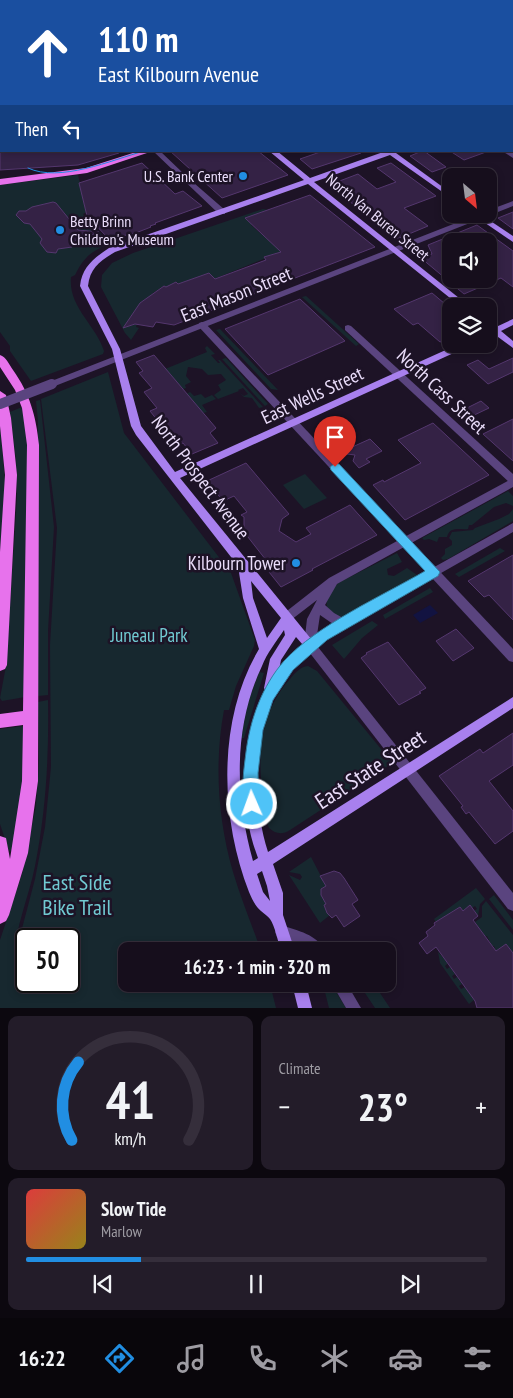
<!DOCTYPE html>
<meta charset="utf-8">
<style>
:root{--surface:#160e1c;--page:#231c29;--text:#f1f3f6;--muted:#9e9ca3;--line:#352e3b;--accent:#218ee2}
body{margin:0;font-family:"PT Sans Narrow",sans-serif;background:var(--page);color:var(--text);height:100vh;display:flex;flex-direction:column;font-size:19px;white-space:nowrap}
*{box-sizing:border-box;margin:0}
p{font-size:16px;color:var(--muted)}
.icon{flex:none;width:28px;height:28px;fill:none;stroke:currentColor;stroke-width:2;stroke-linecap:round;stroke-linejoin:round}
.map{position:relative;height:1008px;overflow:hidden}
.side{display:flex;flex-direction:column;gap:8px;padding:8px;background:#0c080f;flex:1}
.side>*{flex:none}
.hud{position:absolute;left:0px;top:0px;width:514px;height:152px;box-shadow:0 2px 8px #0003,0 0 0 1px var(--line);background:#1a4fa0;color:#fff;overflow:hidden}
.needle{width:32px;rotate:152deg}
.buttons{position:absolute;left:442px;top:168px;display:grid;gap:10px}
.buttons a{display:grid;place-items:center;width:55px;height:55px;border-radius:10px;background:var(--surface);box-shadow:0 2px 8px #0003,0 0 0 1px var(--line);font-size:25px}
.speed{position:absolute;left:15px;top:928px;display:flex;gap:10px;font-size:25px;font-weight:700;text-align:center}
.speed>*{display:grid;place-content:center;width:65px;height:65px;border-radius:50%;background:var(--surface);box-shadow:0 2px 8px #0003,0 0 0 1px var(--line);line-height:1}
.speed .limit{border:2px solid #111;border-radius:8px;background:#fff;color:#111}
.pin{position:absolute;display:grid;place-items:center;width:42px;height:42px;color:#fff;margin:-51px -21px;border-radius:50% 50% 50% 0;rotate:-45deg;box-shadow:0 0 5px #0007}
.pin .icon{rotate:45deg}
.me{position:absolute;width:55px;margin:-28px;rotate:358deg;stroke-linejoin:round;filter:drop-shadow(0 0 4px #0008)}
.turn{display:flex;align-items:center;gap:18px;height:105px;padding:0 15px;font-size:22px}
.turn .icon{width:65px;height:65px;stroke-width:2.5}
.turn b{display:block;font-size:35px;line-height:42px}
.then{display:flex;align-items:center;height:48px;padding:0 15px;background:#0003;gap:10px;font-size:19px}
.big{font-size:38px;font-weight:800;line-height:1.1}
.side .card{flex:1;display:flex;flex-direction:column;justify-content:center;gap:8px;min-width:0;padding:0 18px;border-radius:10px;background:var(--page)}
.side .dial{align-items:center;gap:0}
.dial svg{height:130px;overflow:visible;fill:none;stroke:var(--line);stroke-width:7;stroke-linecap:round;text-anchor:middle}
.dial text{fill:var(--text);stroke:none}
.song{display:flex;align-items:center;gap:15px}
.cover{width:60px;height:60px;border-radius:8px;background:linear-gradient(135deg,hsl(0 70% 55%),hsl(50 70% 35%))}
.played{height:5px;border-radius:2px;background:linear-gradient(90deg,var(--accent) 25%,var(--line) 25%)}
.keys{display:flex;justify-content:space-around;direction:ltr}
.heat{display:flex;justify-content:space-between;align-items:center;font-size:28px;direction:ltr}
.side .tiles{flex:1;display:grid;gap:8px;grid-template-columns:1fr 1fr}
.card:last-child{grid-column:span 2}
.trip{position:absolute;left:118px;top:942px;width:278px;height:50px;border-radius:10px;background:var(--surface);box-shadow:0 2px 8px #0003,0 0 0 1px var(--line);font-weight:800;line-height:50px;text-align:center}
.menu{display:flex;height:80px;justify-content:space-around;align-items:center;background:#09060b;color:var(--muted)}
.menu .icon{width:35px;height:35px}
.menu .current{color:var(--accent)}
.menu b{font-size:22px;color:var(--text)}
.map>svg:first-child{display:block}
</style>
<div class="map">
<svg width="513" height="1008" viewBox="0 0 513 1008">
<rect width="100%" height="100%" fill="#1d1326"/>
<g fill="#17282f" fill-rule="evenodd">
<path d="M78,175L87,212L83,214L110,244C91,251 84,257 75,275L71,277C68,307 96,325 104,351L103,354L31,381L10,351V346L0,332V185Z"/>
<polygon points="263,209 268,210 251,225 283,253 266,258 214,279 209,273 179,284 176,282 166,288 164,286 153,293 130,326 137,324 136,327 139,328 131,340 125,333 101,287 102,275 112,263 133,253"/>
<polygon points="306,296 359,344 356,346 302,297"/>
<polygon points="220,329 278,390 271,389 216,330"/>
<polygon points="207,346 215,354 211,355 218,363 220,363 218,360 220,360 263,407 259,408 252,398 244,397 240,393 244,396 248,394 243,388 238,390 239,391 218,399 214,395 221,390 218,385 226,380 221,374 208,375 202,369 188,367 186,376 191,382 185,385 186,388 183,389 165,369 207,352 205,348"/>
<polygon points="226,358 268,404 265,406 222,359"/>
<path d="M108,372L124,433L231,573L255,640L254,646L236,686L229,710H224C214,763 218,821 233,872C241,899 252,925 261,951H126V984H270L276,1008H0V940L22,874L36,806L39,763L38,702L48,700C49,756 46,811 35,866C29,897 15,927 14,959L35,879L45,827L51,767L50,645L57,528L41,399ZM26,939H69V981H26Z"/>
<polygon points="190,392 194,396 201,394 205,398 212,395 216,399 202,405 207,412 203,413 186,394"/>
<polygon points="40,400 54,527 48,631 48,695 38,696 38,421 36,401"/>
<polygon points="22,407 28,438 25,697 2,701 0,698 6,666 17,498 16,460 10,412"/>
<polygon points="0,424 5,482 0,566"/>
<polygon points="305,474 327,498 304,509 283,485"/>
<path d="M508,491L513,496V506L506,503L494,507L472,525H469L468,529C459,530 450,526 447,537H439L437,542L429,539L424,540L422,538Z"/>
<polygon points="513,509 513,521 448,559 443,560 441,558 445,554 445,549 452,545 452,541 449,538 452,532 473,530 475,528 499,519 509,514"/>
<polygon points="500,548 505,551 459,577 455,574"/>
<path d="M397,553L402,562L387,569L388,575L394,576L407,568L417,575L416,576L344,617L338,618L327,607C325,598 331,590 338,583Z"/>
<polygon points="430,588 433,592 385,619 383,615"/>
<polygon points="372,621 378,625 362,638 344,659 332,645"/>
<path d="M308,666L317,671L390,760L391,764L290,830C282,835 276,834 269,828C265,819 264,808 263,798C257,756 260,712 290,679C295,673 300,667 308,666Z"/>
<polygon points="259,672 264,673 244,738 241,738 248,702"/>
<polygon points="24,726 24,774 13,850 9,851 0,824 0,729"/>
<polygon points="311,857 326,886 321,889 321,895 326,904 324,905 327,913 330,915 320,923 289,875 300,880 302,877 300,874 289,872"/>
<polygon points="476,888 485,899 480,904 478,916 474,911 477,909 475,906 472,908 470,906 463,911 460,907 436,922 434,919"/>
<polygon points="494,895 513,920 513,930 489,899"/>
<polygon points="486,901 513,935 513,953 506,944 496,951 494,946 492,946 487,936 485,936 475,922 482,917 482,906"/>
<polygon points="438,952 448,963 445,966 447,969 450,967 455,974 452,976 454,979 457,977 462,984 459,986 461,989 465,987 474,1000 469,1004 440,963"/>
<polygon points="323,984 331,984 346,1008 329,1008"/>
<polygon points="359,984 374,984 390,1008 375,1008"/>
</g>
<polygon fill="#121341" points="430,605 438,613 420,623 413,615"/>
<g fill="#342245" stroke="#54376e" fill-rule="evenodd">
<polygon points="0,151 119,151 119,153 78,165 0,170"/>
<polygon points="170,151 258,151 288,175 222,198"/>
<polygon points="323,151 361,151 361,153 312,169 300,159"/>
<polygon points="422,151 424,151 446,167 432,172 410,156"/>
<polygon points="450,151 486,151 486,152 464,160"/>
<polygon points="142,163 175,194 183,191 202,206 155,223 156,224 150,226 151,227 133,234 108,238 87,216 79,183"/>
<polygon points="391,163 436,196 404,208 428,226 397,239 329,185 358,174 377,189 396,182 377,168"/>
<polygon points="310,195 375,247 174,325 156,322 153,327 135,324 123,328 140,303 164,286 166,287 176,282 178,284 209,273 215,279 266,260 264,257 281,252 245,218"/>
<polygon points="53,202 56,203 78,230 99,232 86,237 90,242 82,244 77,238 72,247 58,249 56,253 47,252 40,243 42,239 30,224 24,223 16,215 19,211 26,211 32,207"/>
<polygon points="513,212 513,229 498,218"/>
<path d="M477,225L513,251V287L501,278L464,294L421,258L432,254L428,245ZM451,241H489V279H451Z"/>
<polygon points="432,293 451,309 451,338 440,342 418,323 413,325 394,309"/>
<polygon points="300,299 345,341 268,375 225,329"/>
<polygon points="154,355 216,428 210,433 218,443 192,454 183,443 177,445 150,411 157,408 144,392 152,388 139,373 143,371 136,362"/>
<polygon points="513,358 513,372 488,384 467,365 478,360 489,369"/>
<polygon points="481,401 489,408 468,418 461,411"/>
<polygon points="513,419 513,461 483,434"/>
<polygon points="433,423 489,475 405,520 373,485 383,480 384,482 421,463 398,440"/>
<polygon points="370,439 382,451 366,459 370,462 359,468 353,461 355,455 339,453"/>
<polygon points="246,463 289,514 282,519 279,531 296,542 311,534 306,528 350,505 377,535 312,569 313,570 281,587 269,572 273,569 244,532 244,517 241,515 247,512 234,496 223,501 207,481"/>
<polygon points="513,555 513,620 489,595 484,597 468,581"/>
<polygon points="456,629 474,648 453,661 436,641"/>
<polygon points="388,642 426,688 419,692 421,693 399,705 361,658 367,654 366,653"/>
<polygon points="513,733 513,765 489,781 513,811 513,831 495,844 469,812 466,814 461,807 463,806 439,776 480,749 483,753"/>
<polygon points="334,871 340,873 344,878 358,900 352,904 360,916 344,927 336,915 332,918 327,913 324,905 326,904 321,895 321,889 326,886 320,876"/>
<polygon points="470,905 478,916 473,920 496,951 506,944 513,953 513,1008 477,1008 475,1001 436,947 427,954 419,943 428,936 426,932 435,925 434,923 460,907 463,911"/>
</g>
<g fill="none" stroke-linecap="round" stroke-linejoin="round">
<g fill="#5a447f" fill-rule="evenodd">
<polygon points="153,151 160,151 184,174 185,176 187,177 225,210 225,214 219,214"/>
<polygon points="502,151 510,151 513,153 513,158"/>
<polygon points="202,322 205,323 513,649 513,662 509,661 199,327 199,323"/>
<polygon points="348,325 351,326 513,474 513,484 510,483 345,330 345,326"/>
<polygon points="310,640 314,642 513,893 513,911 508,909 306,648 304,645 306,642"/>
<path d="M282,925C297,931 318,934 324,951H307L302,946L277,937L275,932L277,927Z"/>
<polygon points="332,984 347,984 361,1008 346,1008"/>
</g>
<g fill="#5a447f" fill-rule="evenodd">
<polygon points="79,0 86,0 87,1 80,1"/>
<polygon points="173,0 180,0 181,1 174,1"/>
<polygon points="513,201 513,206 55,386 49,386 48,384 49,382 479,214 489,214 489,210"/>
<path d="M513,478V487L337,584L325,605L334,613L343,618L513,523V532L348,626L314,648L310,650L306,648L304,645L307,619L317,600L291,620L287,622L283,620L281,617L283,614L329,578ZM320,615L333,624L317,635Z"/>
</g>
<g fill="#a880ee" fill-rule="evenodd">
<rect x="512" y="108" width="1" height="4"/>
<rect x="0" y="114" width="1" height="4"/>
<rect x="0" y="122" width="1" height="4"/>
<path d="M269,151H277L310,178L386,151H398L396,153L451,193V198L390,155L314,182L469,306H460L308,184L115,252C100,261 90,268 88,286L120,349L141,426L175,472L459,344H470L469,346L180,478L316,645C311,654 301,660 295,668C290,673 285,680 281,686C252,730 252,803 268,852L513,697V708L273,864L283,893V915L295,951H281C278,942 275,926 270,919C268,916 264,914 261,911C255,906 252,899 249,892C220,818 217,719 259,649L243,598L238,566L136,435L131,426L112,349L80,286C82,267 94,258 109,248L304,180ZM251,581L281,618L267,638L253,598ZM284,630L285,635L270,659L264,688L266,692C240,742 238,805 258,858L253,861C235,797 233,727 262,666C267,653 276,642 284,630ZM296,637L303,645L287,660L279,670L281,660ZM262,871L267,886L270,901L263,892L257,874Z"/>
<polygon points="472,214 480,214 513,236 513,242"/>
<polygon points="513,319 513,325 501,331 513,341 513,348 494,334 489,335 489,323 496,327"/>
<polygon points="292,984 306,984 312,1008 298,1008"/>
</g>
<g fill="#e772ec" fill-rule="evenodd">
<rect x="455" y="0" width="9" height="1"/>
<rect x="512" y="27" width="1" height="4"/>
<rect x="512" y="83" width="1" height="4"/>
<polygon points="139,151 153,151 87,173 0,185 0,179 86,168"/>
<path d="M0,355C6,357 9,364 13,370C30,394 36,416 39,445L38,781L28,853L9,915L6,921L0,924V836L6,838L10,859L22,781L23,725L0,728V714L23,711L27,445L22,408L15,390L0,367Z"/>
<polygon points="0,391 6,395 11,418 17,475 7,665 5,669 0,671 0,552 5,475 0,426"/>
</g>
<g fill="#eb677a" fill-rule="evenodd">
<polygon points="2,0 11,0 12,1 3,1"/>
<rect x="420" y="0" width="8" height="1"/>
<rect x="0" y="27" width="1" height="6"/>
<rect x="0" y="41" width="1" height="6"/>
</g>
<g stroke="#218ee2" stroke-width="1">
<polyline points="365,0 367,1"/>
<polyline points="459,0 461,1"/>
<path d="M28,168C59,183 112,160 144,151"/>
</g>
<polyline stroke="#5a447f" stroke-width="10" points="0,404 52,384"/>
<polyline stroke="#eb677a" stroke-width="9" points="361,1 366,0"/>
</g>
<path fill="#4fc3f7" stroke="#337fa1" d="M335,463L339,464L440,572L438,576L327,640L293,670L273,700L263,730L258,773L259,804L257,809L252,811L246,809C240,792 244,769 246,752C250,720 262,686 284,661C317,625 382,596 425,571L331,470L330,467Z"/>
<g fill="#218ee2" stroke="#1d1326" stroke-width="2">
<circle cx="243" cy="176" r="5"/>
<circle cx="60" cy="230" r="5"/>
<circle cx="296" cy="563" r="5"/>
</g>
<g text-anchor="middle" stroke-width="5" stroke-linejoin="round" paint-order="stroke">
<g font-size="16" fill="#eaddfa" stroke="#1d1326" text-anchor="end">
<text x="233" y="182">U.S. Bank Center</text>
<text x="70" y="227" text-anchor="start">Betty Brinn<tspan x="70" dy="18">Children's Museum</tspan></text>
</g>
<g font-size="16" fill="#eaddfa" stroke="#1d1326">
<text transform="translate(378 217) rotate(39)" y="6">North Van Buren Street</text>
</g>
<g font-size="19" fill="#eaddfa" stroke="#1d1326">
<text transform="translate(236 294) rotate(-22)" y="7">East Mason Street</text>
<text transform="translate(442 391) rotate(43)" y="7">North Cass Street</text>
<text transform="translate(312 395) rotate(-25)" y="7">East Wells Street</text>
<text transform="translate(201 477) rotate(53)" y="7">North Prospect Avenue</text>
</g>
<g font-size="19" fill="#eaddfa" stroke="#1d1326" text-anchor="end">
<text x="286" y="570">Kilbourn Tower</text>
</g>
<g font-size="19" fill="#71cad2" stroke="#1d1326">
<text x="149" y="642">Juneau Park</text>
</g>
<g font-size="22" fill="#eaddfa" stroke="#1d1326">
<text transform="translate(370 769) rotate(-33)" y="8">East State Street</text>
</g>
<g font-size="22" fill="#71cad2" stroke="#1d1326">
<text x="77" y="890">East Side<tspan x="77" dy="25">Bike Trail</tspan></text>
</g>
</g>
</svg>
<div class="buttons">
<a><svg class="needle" viewBox="-14 -14 28 28"><path d="M0-13l5 13h-10z" fill="#e53935"/><path d="M0 13l5-13h-10z" fill="#9e9ca3"/></svg></a>
<a><svg class="icon" aria-label="sound" viewBox="0 0 24 24"><path d="M4 9h4l5-4v14l-5-4H4zM17 9q2 3 0 6"/></svg></a>
<a><svg class="icon" aria-label="layers" viewBox="0 0 24 24"><path d="M12 4l9 5-9 5-9-5zM3 14l9 5 9-5"/></svg></a>
</div>
<div class="speed"><div class="limit">50</div></div>
<div class="pin" style="left:335px;top:467px;background:#d93025"><svg class="icon" aria-label="arrive" viewBox="0 0 24 24"><path d="M6 21V4h12l-3 4 3 4H6"/></svg></div>
<svg class="me" style="left:252px;top:804px" viewBox="-20 -20 40 40"><circle r="17" fill="#4fc3f7" stroke="#fff" stroke-width="3"/><path d="M0-11L8 9 0 5-8 9z" fill="#fff"/></svg>
<div class="trip">16:23 · 1 min · 320 m</div>
<div class="hud">
<div class="turn"><svg class="icon" aria-label="ahead" viewBox="0 0 24 24"><path d="M12 20V5M6 11l6-6 6 6"/></svg><div><b>110 m</b>East Kilbourn Avenue</div></div>
<div class="then">Then<svg class="icon" aria-label="left" viewBox="0 0 24 24"><path d="M17 20v-9H6M10 6l-5 5 5 5"/></svg></div>
</div>
</div>
<section class="side">
<div class="tiles">
<div class="card dial"><svg viewBox="0 0 100 80">
<path d="M14 69A42 42 0 1 1 86 69"/>
<path d="M14 69A42 42 0 0 1 18 21" stroke="#218ee2"/>
<text x="50" y="56" font-size="32" font-weight="700">41</text>
<text x="50" y="72" font-size="11">km/h</text>
</svg></div>
<div class="card"><p>Climate</p>
<div class="heat"><a>−</a><b class="big">23°</b><a>+</a></div>
</div>
<div class="card">
<div class="song"><i class="cover"></i><div><b>Slow Tide</b><p>Marlow</p></div></div>
<div class="played"></div>
<div class="keys"><svg class="icon" aria-label="previous" viewBox="0 0 24 24"><path d="M18 5L8 12l10 7zM5 5v14"/></svg><svg class="icon" aria-label="pause" viewBox="0 0 24 24"><path d="M8 5v14M16 5v14"/></svg><svg class="icon" aria-label="next" viewBox="0 0 24 24"><path d="M6 5l10 7-10 7zM19 5v14"/></svg></div>
</div>
</div>
</section>
<nav class="menu">
<b>16:22</b>
<svg class="icon current" aria-label="directions" viewBox="0 0 24 24"><path d="M12 3l9 9-9 9-9-9zM9 14v-3h6M13 9l2 2-2 2"/></svg>
<svg class="icon" aria-label="music" viewBox="0 0 24 24"><path d="M9 18V5l10-2v13"/><circle cx="6" cy="18" r="3"/><circle cx="16" cy="16" r="3"/></svg>
<svg class="icon" aria-label="phone" viewBox="0 0 24 24"><path d="M5 4h4l2 5-3 2q2 4 5 5l2-3 5 2v4C11 20 4 13 5 4z"/></svg>
<svg class="icon" aria-label="climate" viewBox="0 0 24 24"><path d="M12 3v18M4 7l16 10M4 17L20 7"/></svg>
<svg class="icon" aria-label="car" viewBox="0 0 24 24"><path d="M5 17H2v-5l4-1 3-4h7l3 4 3 1v5h-3M9 17h6M6 11h13"/><circle cx="7" cy="17" r="2"/><circle cx="17" cy="17" r="2"/></svg>
<svg class="icon" aria-label="filters" viewBox="0 0 24 24"><path d="M4 7h16M4 17h16"/><circle cx="9" cy="7" r="2"/><circle cx="15" cy="17" r="2"/></svg>
</nav>
